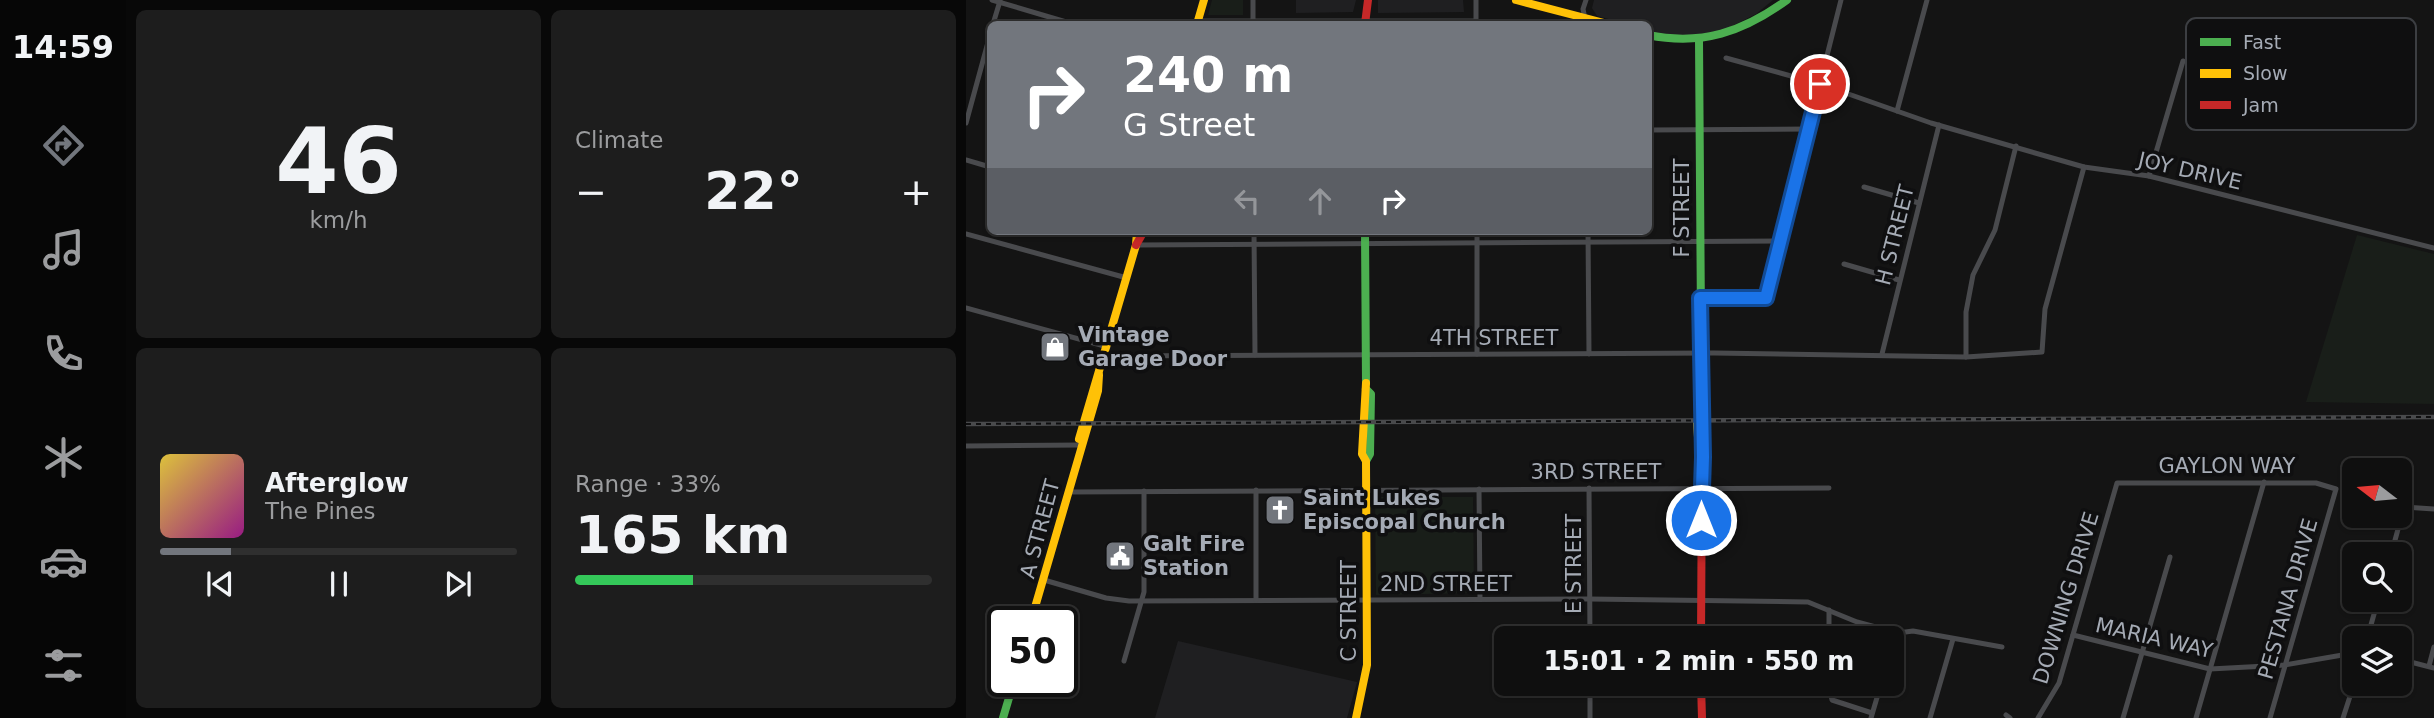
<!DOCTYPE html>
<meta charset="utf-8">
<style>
:root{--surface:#0f0f0f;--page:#1d1d1d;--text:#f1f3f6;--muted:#9b9c9e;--line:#2f2f2f;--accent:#72767d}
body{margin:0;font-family:"DejaVu Sans",sans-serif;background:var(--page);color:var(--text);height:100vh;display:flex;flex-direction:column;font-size:26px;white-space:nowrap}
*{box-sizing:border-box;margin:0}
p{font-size:23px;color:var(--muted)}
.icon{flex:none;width:38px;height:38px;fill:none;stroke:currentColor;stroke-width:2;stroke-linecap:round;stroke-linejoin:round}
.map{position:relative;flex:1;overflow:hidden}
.drawer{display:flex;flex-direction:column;gap:10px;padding:10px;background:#080808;width:840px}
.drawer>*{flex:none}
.top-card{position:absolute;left:21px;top:21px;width:665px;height:214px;border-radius:10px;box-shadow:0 2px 5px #0004,0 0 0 2px var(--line);background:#72767d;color:#fff;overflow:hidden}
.needle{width:46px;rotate:286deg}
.tools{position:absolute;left:1376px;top:458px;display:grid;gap:14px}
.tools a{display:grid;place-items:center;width:70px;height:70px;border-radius:10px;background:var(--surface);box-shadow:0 2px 5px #0004,0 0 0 2px var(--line);font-size:35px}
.speed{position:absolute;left:21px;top:606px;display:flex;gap:14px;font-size:35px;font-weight:700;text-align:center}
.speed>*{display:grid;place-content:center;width:91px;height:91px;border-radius:50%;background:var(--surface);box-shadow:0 2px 5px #0004,0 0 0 2px var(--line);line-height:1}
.speed .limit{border:4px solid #111;border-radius:10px;background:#fff;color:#111}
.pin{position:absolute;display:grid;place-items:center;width:60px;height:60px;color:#fff;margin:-30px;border:4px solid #fff;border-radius:50%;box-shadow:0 2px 7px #0007}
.me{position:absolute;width:77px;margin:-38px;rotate:0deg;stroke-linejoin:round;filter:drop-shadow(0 0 5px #0008)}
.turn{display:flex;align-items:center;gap:24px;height:147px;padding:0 21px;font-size:32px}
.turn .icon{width:91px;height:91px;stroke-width:2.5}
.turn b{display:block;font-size:49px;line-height:60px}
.lanes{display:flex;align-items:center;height:66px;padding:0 21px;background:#0003;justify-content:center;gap:35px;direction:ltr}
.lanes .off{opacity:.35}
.big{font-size:52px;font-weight:600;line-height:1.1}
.drawer .card{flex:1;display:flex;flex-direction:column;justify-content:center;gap:10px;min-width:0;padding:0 24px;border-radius:10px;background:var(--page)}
.drawer .dial{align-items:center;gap:0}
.dial b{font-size:91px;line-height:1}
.song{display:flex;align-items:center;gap:21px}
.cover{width:84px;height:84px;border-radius:10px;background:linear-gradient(135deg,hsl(50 70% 55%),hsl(310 70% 35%))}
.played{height:7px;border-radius:4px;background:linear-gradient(90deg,var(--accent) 20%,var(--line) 20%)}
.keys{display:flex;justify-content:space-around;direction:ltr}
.heat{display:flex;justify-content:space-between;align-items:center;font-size:38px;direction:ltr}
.charge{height:10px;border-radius:5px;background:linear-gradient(90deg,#34c759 33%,var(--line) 0)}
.drawer .tiles{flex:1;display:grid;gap:10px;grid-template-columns:repeat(2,1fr)}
.trip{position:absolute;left:528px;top:626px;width:410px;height:70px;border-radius:10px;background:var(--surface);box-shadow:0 2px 5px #0004,0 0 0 2px var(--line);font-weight:600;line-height:70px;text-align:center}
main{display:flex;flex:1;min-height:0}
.dock{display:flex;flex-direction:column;width:126px;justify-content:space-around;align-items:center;background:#060606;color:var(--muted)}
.dock .icon{width:49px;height:49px}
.dock .selected{color:var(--accent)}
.dock b{font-size:32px;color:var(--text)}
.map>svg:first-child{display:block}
</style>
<main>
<nav class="dock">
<b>14:59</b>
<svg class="icon selected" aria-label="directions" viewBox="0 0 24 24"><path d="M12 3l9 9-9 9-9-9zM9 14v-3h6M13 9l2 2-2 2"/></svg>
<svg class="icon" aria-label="music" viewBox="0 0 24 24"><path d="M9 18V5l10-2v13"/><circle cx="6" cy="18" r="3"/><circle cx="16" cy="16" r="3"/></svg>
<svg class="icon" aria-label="phone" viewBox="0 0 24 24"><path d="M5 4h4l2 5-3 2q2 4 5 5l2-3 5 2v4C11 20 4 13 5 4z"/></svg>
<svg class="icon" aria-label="climate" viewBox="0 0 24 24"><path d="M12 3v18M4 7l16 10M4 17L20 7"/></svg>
<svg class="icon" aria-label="car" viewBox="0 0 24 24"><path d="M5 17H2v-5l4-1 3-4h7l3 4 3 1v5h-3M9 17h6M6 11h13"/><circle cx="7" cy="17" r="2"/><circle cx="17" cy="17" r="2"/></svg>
<svg class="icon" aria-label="filters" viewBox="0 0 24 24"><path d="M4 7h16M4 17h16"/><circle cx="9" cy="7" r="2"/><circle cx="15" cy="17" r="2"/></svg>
</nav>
<section class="drawer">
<div class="tiles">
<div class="card dial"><b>46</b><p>km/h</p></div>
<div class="card"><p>Climate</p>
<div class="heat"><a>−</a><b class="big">22°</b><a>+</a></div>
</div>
<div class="card">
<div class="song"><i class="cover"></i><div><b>Afterglow</b><p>The Pines</p></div></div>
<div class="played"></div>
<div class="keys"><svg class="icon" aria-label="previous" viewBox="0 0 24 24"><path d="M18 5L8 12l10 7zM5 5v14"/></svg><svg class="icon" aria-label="pause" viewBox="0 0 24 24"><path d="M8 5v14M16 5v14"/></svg><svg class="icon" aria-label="next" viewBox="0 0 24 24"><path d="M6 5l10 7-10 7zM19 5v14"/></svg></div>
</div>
<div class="card"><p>Range · 33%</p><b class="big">165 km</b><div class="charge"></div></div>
</div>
</section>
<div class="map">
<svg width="1468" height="718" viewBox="0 0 1468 718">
<rect width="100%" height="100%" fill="#141414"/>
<g fill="#1f1f21">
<polygon points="330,0 390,0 387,12 330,13"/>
<polygon points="412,0 497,0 498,12 412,13"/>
<polygon points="628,0 807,0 790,14 758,30 722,36 690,33 683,30 682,24 662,24 631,16 626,8"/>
<polygon points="212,641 391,682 381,718 189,718"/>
</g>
<g fill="#191e19">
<polygon points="246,0 277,0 277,15 242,15"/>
<polygon points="1391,235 1468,254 1468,404 1340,402"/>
<polygon points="409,497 507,497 508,593 410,595"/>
</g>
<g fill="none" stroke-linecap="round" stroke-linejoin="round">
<g stroke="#494a4d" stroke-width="5">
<polyline points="26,0 107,24"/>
<polyline points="287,0 287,24"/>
<polyline points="510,0 510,24"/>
<polyline points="620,0 617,9 620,24"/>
<polyline points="232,21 510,21"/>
<polyline points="27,24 34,1"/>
<polyline points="760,58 854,84 965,123 1118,167 1183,176 1468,248"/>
<polyline points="931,111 961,0"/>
<polyline points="0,123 24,35"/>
<polyline points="682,130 843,129"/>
<polyline points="0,160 24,167"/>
<polyline points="1183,176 1217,61"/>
<polyline points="898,187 953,203"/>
<polyline points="288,231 289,355"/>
<polyline points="511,231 511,354"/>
<polyline points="622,231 623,354"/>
<polyline points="0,234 161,278"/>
<polyline points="170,245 814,241"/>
<polyline points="878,264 933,280"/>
<polyline points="734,298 800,298 875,0"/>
<polyline points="0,308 142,347"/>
<polyline points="916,354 973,125"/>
<polyline points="140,356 748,353 1000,357 1000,312 1007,275 1029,230 1050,146"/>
<polyline points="1000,357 1076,352 1079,309 1118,167"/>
<polyline points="0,446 115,445"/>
<polyline points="623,488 624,639"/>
<polyline points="513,489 514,599"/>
<polyline points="103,492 863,488"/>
<polyline points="1425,555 1438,507 1468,509"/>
<polyline points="78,580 140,598 163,601 623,599 842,602 891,622 932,633 947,631 1036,647"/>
<polyline points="290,600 290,490"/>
<polyline points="1107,635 1244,669 1319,665 1388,653"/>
<polyline points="863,639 863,610"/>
<polyline points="1401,639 1412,600"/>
<polyline points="926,652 932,633"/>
<polyline points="1433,659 1468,668"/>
<polyline points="158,661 178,592 178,491"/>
<polyline points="1463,666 1468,647"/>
<polyline points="624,684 624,718"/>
<polyline points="862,684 866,700 906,713"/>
<polyline points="1040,715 1044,718"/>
<polyline points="905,718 915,684"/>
<polyline points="964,718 987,639"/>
<polyline points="1072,718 1093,683 1151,483 1350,483 1370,489 1304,718"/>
<polyline points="1157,718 1204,557"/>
<polyline points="1230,718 1298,482"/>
<polyline points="1377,718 1388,684"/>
</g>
<g stroke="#4caf50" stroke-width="8">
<path d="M682,35C736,46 777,32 821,0"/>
<polyline points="733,41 736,463"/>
<polyline points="399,231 400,383"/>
<polyline points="400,389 405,394 404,454 400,461"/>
<polyline points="37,718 48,681"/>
</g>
<g stroke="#ffc107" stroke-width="8">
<polyline points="550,0 642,24"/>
<polyline points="231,24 238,0"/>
<polyline points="731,423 734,465"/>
<polyline points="113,439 170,245 171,231"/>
<polyline points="65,621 132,391 133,375"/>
<polyline points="390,718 401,665 400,461 396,454 400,383"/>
</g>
<g stroke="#c62828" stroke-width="8">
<polyline points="399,24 402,0"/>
<polyline points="170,245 178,231"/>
<polyline points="735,639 736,463"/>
<polyline points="735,684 736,718"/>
</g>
<g stroke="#494a4c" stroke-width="4.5">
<polyline id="rail" points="0,424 1468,417"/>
</g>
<use href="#rail" stroke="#0f0f10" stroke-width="2" stroke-dasharray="5" stroke-linecap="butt"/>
</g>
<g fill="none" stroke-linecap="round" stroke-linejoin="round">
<g stroke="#114b97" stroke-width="18">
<polyline id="route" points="735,520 737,457 734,298 800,298 854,84"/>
</g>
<use href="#route" stroke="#1a73e8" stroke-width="12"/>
</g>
<defs>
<g id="shop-square" transform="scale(1.575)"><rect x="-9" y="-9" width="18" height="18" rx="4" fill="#72767d" stroke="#0f0f10"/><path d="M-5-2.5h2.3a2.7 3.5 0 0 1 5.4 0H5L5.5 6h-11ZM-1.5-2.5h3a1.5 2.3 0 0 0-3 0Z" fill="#fff"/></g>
<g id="church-square" transform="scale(1.575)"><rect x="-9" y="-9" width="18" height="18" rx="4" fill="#72767d" stroke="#0f0f10"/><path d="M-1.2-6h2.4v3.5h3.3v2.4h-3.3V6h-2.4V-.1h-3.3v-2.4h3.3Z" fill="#fff"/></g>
<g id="civic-square" transform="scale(1.575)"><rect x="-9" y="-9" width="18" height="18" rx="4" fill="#72767d" stroke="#0f0f10"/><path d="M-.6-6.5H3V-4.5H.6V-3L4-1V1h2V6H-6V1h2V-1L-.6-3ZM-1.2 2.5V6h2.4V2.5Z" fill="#fff"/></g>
</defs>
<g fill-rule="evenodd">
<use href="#shop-square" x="89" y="347"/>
<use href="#church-square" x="314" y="510"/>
<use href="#civic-square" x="154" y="556"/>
</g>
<g text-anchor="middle" stroke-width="7" stroke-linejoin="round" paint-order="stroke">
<g font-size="21" fill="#a5abb5" stroke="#0f0f10">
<text transform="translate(1224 171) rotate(13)" y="7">JOY DRIVE</text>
<text transform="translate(716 208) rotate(-90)" y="7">F STREET</text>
<text transform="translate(929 235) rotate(-76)" y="7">H STREET</text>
<text x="528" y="345">4TH STREET</text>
<text x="1261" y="473">GAYLON WAY</text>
<text x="630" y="479">3RD STREET</text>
<text transform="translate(74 529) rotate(-75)" y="7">A STREET</text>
<text transform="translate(608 564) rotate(-90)" y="7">E STREET</text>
<text x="480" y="591">2ND STREET</text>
<text transform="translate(1100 598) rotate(-73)" y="7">DOWNING DRIVE</text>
<text transform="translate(1322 599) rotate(-74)" y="7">PESTANA DRIVE</text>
<text transform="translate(383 611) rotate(-90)" y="7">C STREET</text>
<text transform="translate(1188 638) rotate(13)" y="7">MARIA WAY</text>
</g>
<g font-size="21" font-weight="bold" fill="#a5abb5" stroke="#0f0f10" text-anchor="start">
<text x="112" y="342">Vintage<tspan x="112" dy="24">Garage Door</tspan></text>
<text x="337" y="505">Saint Lukes<tspan x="337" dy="24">Episcopal Church</tspan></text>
<text x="177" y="551">Galt Fire<tspan x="177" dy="24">Station</tspan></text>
</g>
</g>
<rect x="1220" y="18" width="230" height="112" rx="10" fill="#0f0f10" stroke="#3c3e42" stroke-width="2"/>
<rect x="1234" y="38" width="31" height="8" fill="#4caf50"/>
<rect x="1234" y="69" width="31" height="9" fill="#ffc107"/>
<rect x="1234" y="101" width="31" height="8" fill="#c62828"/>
<g font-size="19" fill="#a5abb5">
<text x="1277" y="49">Fast</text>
<text x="1277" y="80">Slow</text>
<text x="1277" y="112">Jam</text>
</g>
</svg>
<div class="tools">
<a><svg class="needle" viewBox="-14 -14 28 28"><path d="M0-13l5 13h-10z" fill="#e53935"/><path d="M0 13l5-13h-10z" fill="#9b9c9e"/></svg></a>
<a><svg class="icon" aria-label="search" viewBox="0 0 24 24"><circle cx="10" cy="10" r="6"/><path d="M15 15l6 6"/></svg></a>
<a><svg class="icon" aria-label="layers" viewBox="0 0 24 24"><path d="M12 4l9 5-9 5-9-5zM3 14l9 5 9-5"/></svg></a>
</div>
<div class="speed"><div class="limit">50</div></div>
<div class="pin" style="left:854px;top:84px;background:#d93025"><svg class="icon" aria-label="arrive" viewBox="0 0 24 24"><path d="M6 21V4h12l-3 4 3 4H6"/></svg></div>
<svg class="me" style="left:735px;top:520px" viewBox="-20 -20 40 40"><circle r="17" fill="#1a73e8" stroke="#fff" stroke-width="3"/><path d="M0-11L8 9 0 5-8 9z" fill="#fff"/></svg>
<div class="trip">15:01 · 2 min · 550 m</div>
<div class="top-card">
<div class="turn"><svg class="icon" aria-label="right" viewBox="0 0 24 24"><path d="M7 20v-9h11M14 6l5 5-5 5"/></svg><div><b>240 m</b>G Street</div></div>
<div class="lanes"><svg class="icon off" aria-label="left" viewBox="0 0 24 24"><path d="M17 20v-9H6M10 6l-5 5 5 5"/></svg><svg class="icon off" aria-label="ahead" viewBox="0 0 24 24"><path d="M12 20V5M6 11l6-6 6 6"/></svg><svg class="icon" aria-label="right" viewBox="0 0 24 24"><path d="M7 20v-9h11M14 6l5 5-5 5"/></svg></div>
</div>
</div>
</main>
